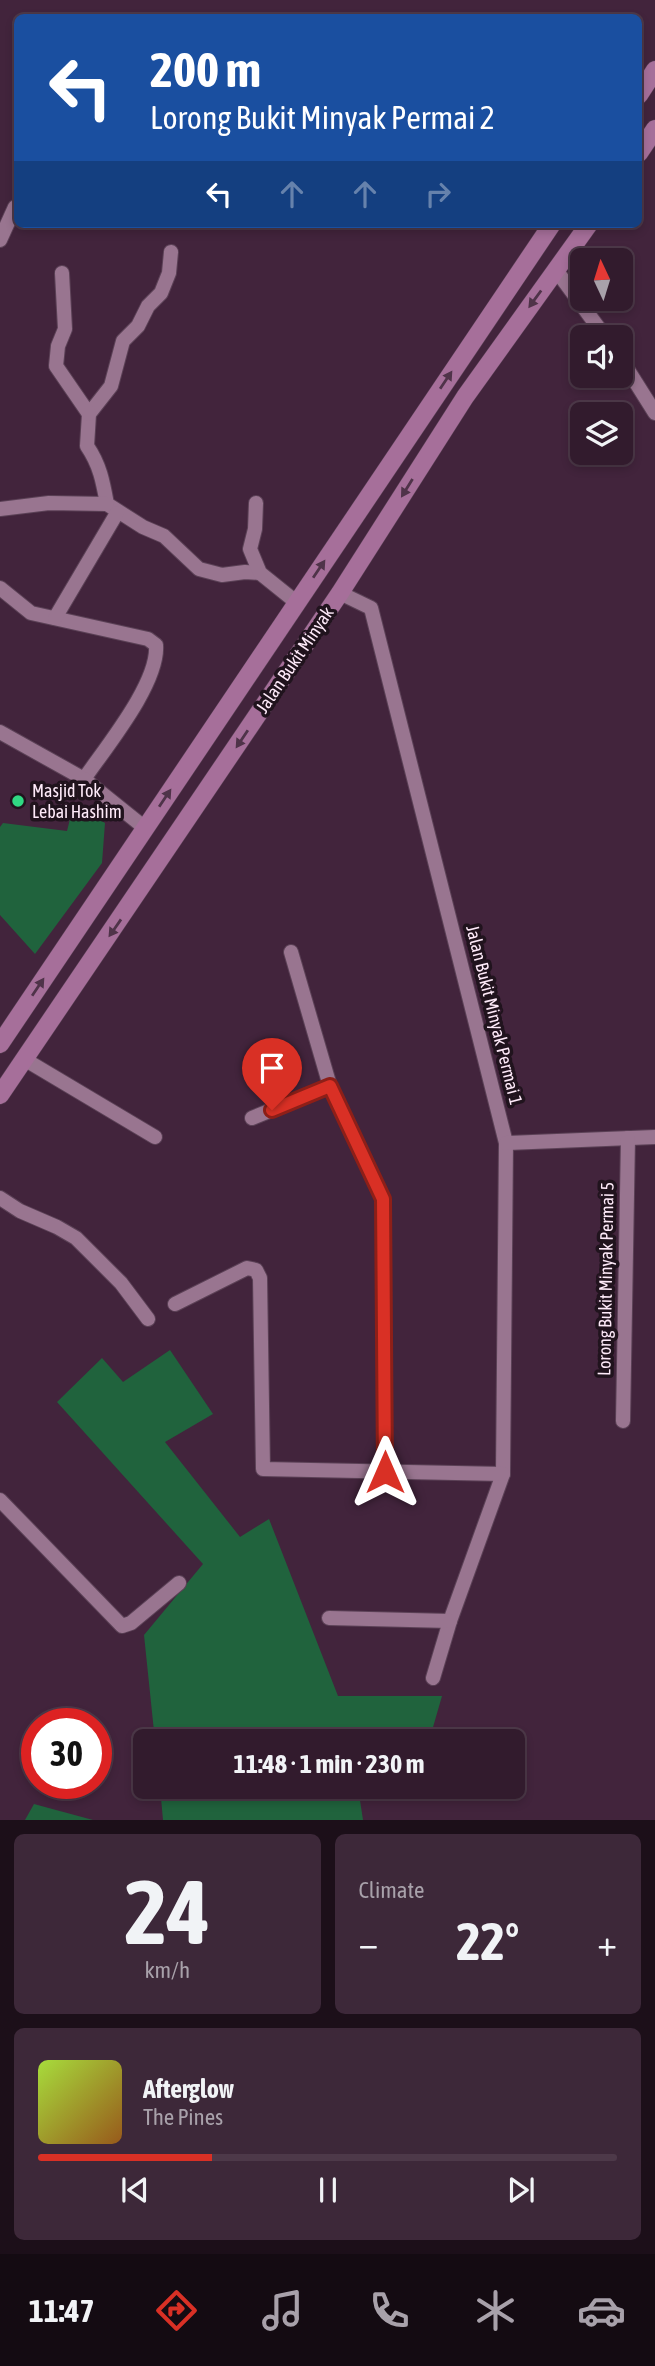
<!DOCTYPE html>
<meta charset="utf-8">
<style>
:root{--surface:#321b2d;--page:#3d2839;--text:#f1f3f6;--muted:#a8a1aa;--line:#4d3949;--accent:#d93025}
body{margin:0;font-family:"Asap Condensed",sans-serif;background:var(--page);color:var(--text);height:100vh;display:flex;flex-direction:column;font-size:26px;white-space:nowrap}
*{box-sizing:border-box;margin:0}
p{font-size:23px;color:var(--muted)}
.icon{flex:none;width:38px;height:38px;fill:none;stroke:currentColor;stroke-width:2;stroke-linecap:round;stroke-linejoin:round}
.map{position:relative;height:1820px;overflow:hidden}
.drawer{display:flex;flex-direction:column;gap:14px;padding:14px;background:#1c0f19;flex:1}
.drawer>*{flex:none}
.banner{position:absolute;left:14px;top:14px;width:628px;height:214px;border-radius:10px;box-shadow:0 4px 10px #0003,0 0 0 2px var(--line);background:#1a4fa0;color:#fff;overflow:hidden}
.needle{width:46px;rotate:356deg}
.buttons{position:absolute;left:570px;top:248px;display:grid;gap:14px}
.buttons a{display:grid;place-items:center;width:63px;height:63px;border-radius:10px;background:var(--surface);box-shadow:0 4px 10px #0003,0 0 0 2px var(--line);font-size:35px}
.speed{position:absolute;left:21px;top:1708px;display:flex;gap:14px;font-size:35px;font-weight:700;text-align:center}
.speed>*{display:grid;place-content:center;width:91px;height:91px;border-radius:50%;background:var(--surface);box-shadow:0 4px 10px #0003,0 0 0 2px var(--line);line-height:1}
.speed .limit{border:10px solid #d22;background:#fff;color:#111}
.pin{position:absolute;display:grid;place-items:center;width:60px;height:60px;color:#fff;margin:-72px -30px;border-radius:50% 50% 50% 0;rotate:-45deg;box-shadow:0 0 7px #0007}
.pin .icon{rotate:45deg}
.me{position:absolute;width:77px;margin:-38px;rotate:0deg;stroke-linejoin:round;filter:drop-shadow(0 0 5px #0008)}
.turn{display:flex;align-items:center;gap:24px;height:147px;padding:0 21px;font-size:32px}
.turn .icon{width:91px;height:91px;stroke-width:2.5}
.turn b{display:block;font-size:49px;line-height:60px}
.lanes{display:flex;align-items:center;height:66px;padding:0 21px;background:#0003;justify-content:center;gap:35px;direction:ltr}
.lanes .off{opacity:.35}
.big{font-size:52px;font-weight:700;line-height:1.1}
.drawer .tile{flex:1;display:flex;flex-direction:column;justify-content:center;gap:10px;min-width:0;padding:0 24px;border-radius:10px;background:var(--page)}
.drawer .dial{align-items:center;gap:0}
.dial b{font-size:91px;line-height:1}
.song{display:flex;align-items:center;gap:21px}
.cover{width:84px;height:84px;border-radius:10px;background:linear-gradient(135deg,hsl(80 70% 55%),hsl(30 70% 35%))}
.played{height:7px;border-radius:4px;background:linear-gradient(90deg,var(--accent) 30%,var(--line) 30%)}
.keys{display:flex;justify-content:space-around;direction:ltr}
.heat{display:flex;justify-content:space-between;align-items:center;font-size:38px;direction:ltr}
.drawer .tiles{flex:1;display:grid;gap:14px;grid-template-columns:1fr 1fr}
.tile:last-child{grid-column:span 2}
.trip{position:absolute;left:133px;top:1729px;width:392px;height:70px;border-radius:10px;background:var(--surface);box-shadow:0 4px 10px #0003,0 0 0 2px var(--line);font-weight:700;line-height:70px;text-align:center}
.tab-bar{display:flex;height:112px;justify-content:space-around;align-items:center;background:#140b12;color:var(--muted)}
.tab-bar .icon{width:49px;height:49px}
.tab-bar .on{color:var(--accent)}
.tab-bar b{font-size:32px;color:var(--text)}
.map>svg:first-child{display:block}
</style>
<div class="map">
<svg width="655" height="1820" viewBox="0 0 655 1820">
<rect width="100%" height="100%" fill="#42243c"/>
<g fill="#20633d">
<polygon points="74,803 105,823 102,863 35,954 0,915 0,827 3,823 67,831"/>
<polygon points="170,1350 213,1414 165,1442 240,1537 269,1519 338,1696 442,1696 429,1741 155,1741 144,1635 203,1564 57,1402 102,1358 123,1382"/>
<polygon points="160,1787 358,1787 363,1820 163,1820"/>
<polygon points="34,1804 93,1820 25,1820"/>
</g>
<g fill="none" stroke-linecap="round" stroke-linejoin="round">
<g stroke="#5b4156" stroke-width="16">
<g id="minor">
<polyline points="0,240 15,207"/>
<path d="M171,252L169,273L161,293L148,306L138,326L123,341L111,386L89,414L87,446C100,465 103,482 107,504L143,527L164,536L199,569L222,575L245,572L260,573"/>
<polyline points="556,270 606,338"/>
<polyline points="62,273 65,329 58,346 56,366 89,414"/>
<polyline points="621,359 655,413"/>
<polyline points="256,503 255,529 250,549 260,573 296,602"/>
<polyline points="0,509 49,503 107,504"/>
<path d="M0,588L31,613L148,639L156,645C159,683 106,747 84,779"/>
<polyline points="340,593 371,608 506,1143 503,1474 450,1621 433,1678"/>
<polyline points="55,618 117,513"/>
<polyline points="0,732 84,779 145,828"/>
<polyline points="291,952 330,1086 383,1199 385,1472"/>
<polyline points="24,1059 155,1137"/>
<polyline points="252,1118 330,1086"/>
<polyline points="506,1143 655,1137"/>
<polyline points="0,1198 20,1211 57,1227 76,1238 121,1283 148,1319"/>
<polyline points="175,1304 247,1268 256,1270 260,1278 263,1469 503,1474"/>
<polyline points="623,1421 628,1138"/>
<polyline points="0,1500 122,1626 131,1623 179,1583"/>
<polyline points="329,1618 450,1621"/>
</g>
</g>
<g stroke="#5b4156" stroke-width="19">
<g id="major">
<polyline points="639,95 655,70"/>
<polyline points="639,153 655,129"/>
<polyline points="0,1044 552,224"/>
<polyline points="0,1095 340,593 465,397 589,224"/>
</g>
</g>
<use href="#minor" stroke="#997590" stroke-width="14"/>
<use href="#major" stroke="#a66f9a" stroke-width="18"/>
</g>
<defs><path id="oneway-solid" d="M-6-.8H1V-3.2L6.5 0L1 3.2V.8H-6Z" transform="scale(1.75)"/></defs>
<g fill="#4f3349">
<use href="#oneway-solid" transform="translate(535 299) rotate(126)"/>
<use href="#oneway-solid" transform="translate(446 380) rotate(-56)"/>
<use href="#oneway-solid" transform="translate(407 488) rotate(122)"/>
<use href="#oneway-solid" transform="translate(319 569) rotate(-56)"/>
<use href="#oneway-solid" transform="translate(242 739) rotate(124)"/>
<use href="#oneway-solid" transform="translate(165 798) rotate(-56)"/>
<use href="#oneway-solid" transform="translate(115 928) rotate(125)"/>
<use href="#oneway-solid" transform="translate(38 987) rotate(-56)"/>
</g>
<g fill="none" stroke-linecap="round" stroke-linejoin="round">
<g stroke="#8d1f18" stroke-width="18">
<polyline id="route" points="272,1110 330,1086 383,1199 385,1472"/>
</g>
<use href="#route" stroke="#d93025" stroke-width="12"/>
</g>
<circle fill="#30d883" stroke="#20131d" stroke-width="2.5" cx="18" cy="801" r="7"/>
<g text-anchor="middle" stroke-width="7" stroke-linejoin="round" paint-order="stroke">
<g font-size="18" fill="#feeaf9" stroke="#20131d">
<text transform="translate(295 660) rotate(-56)" y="6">Jalan Bukit Minyak</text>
<text transform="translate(494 1015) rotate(76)" y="6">Jalan Bukit Minyak Permai 1</text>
<text transform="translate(606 1279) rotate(-89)" y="6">Lorong Bukit Minyak Permai 5</text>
</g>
<g font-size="18" fill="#feeaf9" stroke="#20131d" text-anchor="start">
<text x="32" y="797">Masjid Tok<tspan x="32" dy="21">Lebai Hashim</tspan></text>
</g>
</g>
</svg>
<div class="buttons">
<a><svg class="needle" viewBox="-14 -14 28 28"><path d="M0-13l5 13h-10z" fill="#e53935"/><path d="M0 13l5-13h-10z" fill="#a8a1aa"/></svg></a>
<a><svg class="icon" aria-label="sound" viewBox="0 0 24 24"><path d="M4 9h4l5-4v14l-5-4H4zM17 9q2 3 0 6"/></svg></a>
<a><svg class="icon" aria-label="layers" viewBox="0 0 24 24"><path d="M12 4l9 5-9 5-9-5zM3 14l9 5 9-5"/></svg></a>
</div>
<div class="speed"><div class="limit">30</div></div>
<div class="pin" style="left:272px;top:1110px;background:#d93025"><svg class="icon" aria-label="arrive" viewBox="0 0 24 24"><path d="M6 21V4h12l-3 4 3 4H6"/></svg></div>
<svg class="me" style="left:385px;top:1472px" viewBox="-20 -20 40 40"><path d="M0-17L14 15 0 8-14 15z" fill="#d93025" stroke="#fff" stroke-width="4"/></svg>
<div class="trip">11:48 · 1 min · 230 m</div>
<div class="banner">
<div class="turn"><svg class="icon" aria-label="left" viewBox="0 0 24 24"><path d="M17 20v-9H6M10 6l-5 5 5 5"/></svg><div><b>200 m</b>Lorong Bukit Minyak Permai 2</div></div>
<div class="lanes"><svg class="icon" aria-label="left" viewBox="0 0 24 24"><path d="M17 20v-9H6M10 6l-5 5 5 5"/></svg><svg class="icon off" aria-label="ahead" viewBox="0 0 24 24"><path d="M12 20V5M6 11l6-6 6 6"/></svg><svg class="icon off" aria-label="ahead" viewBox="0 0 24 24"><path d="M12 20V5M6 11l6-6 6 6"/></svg><svg class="icon off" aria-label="right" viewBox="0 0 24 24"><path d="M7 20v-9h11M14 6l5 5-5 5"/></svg></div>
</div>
</div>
<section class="drawer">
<div class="tiles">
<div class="tile dial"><b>24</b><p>km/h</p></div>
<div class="tile"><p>Climate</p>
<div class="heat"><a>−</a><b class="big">22°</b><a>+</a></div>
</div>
<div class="tile">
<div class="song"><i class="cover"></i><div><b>Afterglow</b><p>The Pines</p></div></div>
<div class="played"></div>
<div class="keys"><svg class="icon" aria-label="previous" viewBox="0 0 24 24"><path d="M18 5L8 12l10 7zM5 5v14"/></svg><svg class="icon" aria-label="pause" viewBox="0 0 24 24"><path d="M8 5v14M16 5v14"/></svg><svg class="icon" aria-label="next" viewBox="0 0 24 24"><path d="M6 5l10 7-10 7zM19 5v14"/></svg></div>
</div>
</div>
</section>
<nav class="tab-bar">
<b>11:47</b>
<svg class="icon on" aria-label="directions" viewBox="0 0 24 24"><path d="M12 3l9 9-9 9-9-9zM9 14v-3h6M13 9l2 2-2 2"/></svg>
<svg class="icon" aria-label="music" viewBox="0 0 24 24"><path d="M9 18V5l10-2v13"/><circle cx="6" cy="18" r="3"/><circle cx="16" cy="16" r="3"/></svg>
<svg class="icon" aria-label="phone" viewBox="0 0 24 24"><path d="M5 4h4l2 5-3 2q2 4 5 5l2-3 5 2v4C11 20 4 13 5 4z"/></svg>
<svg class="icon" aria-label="climate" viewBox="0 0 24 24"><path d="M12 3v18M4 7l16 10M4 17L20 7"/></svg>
<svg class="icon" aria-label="car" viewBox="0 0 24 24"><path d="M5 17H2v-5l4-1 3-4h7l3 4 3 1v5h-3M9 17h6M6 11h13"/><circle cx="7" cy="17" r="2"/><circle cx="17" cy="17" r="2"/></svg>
</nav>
